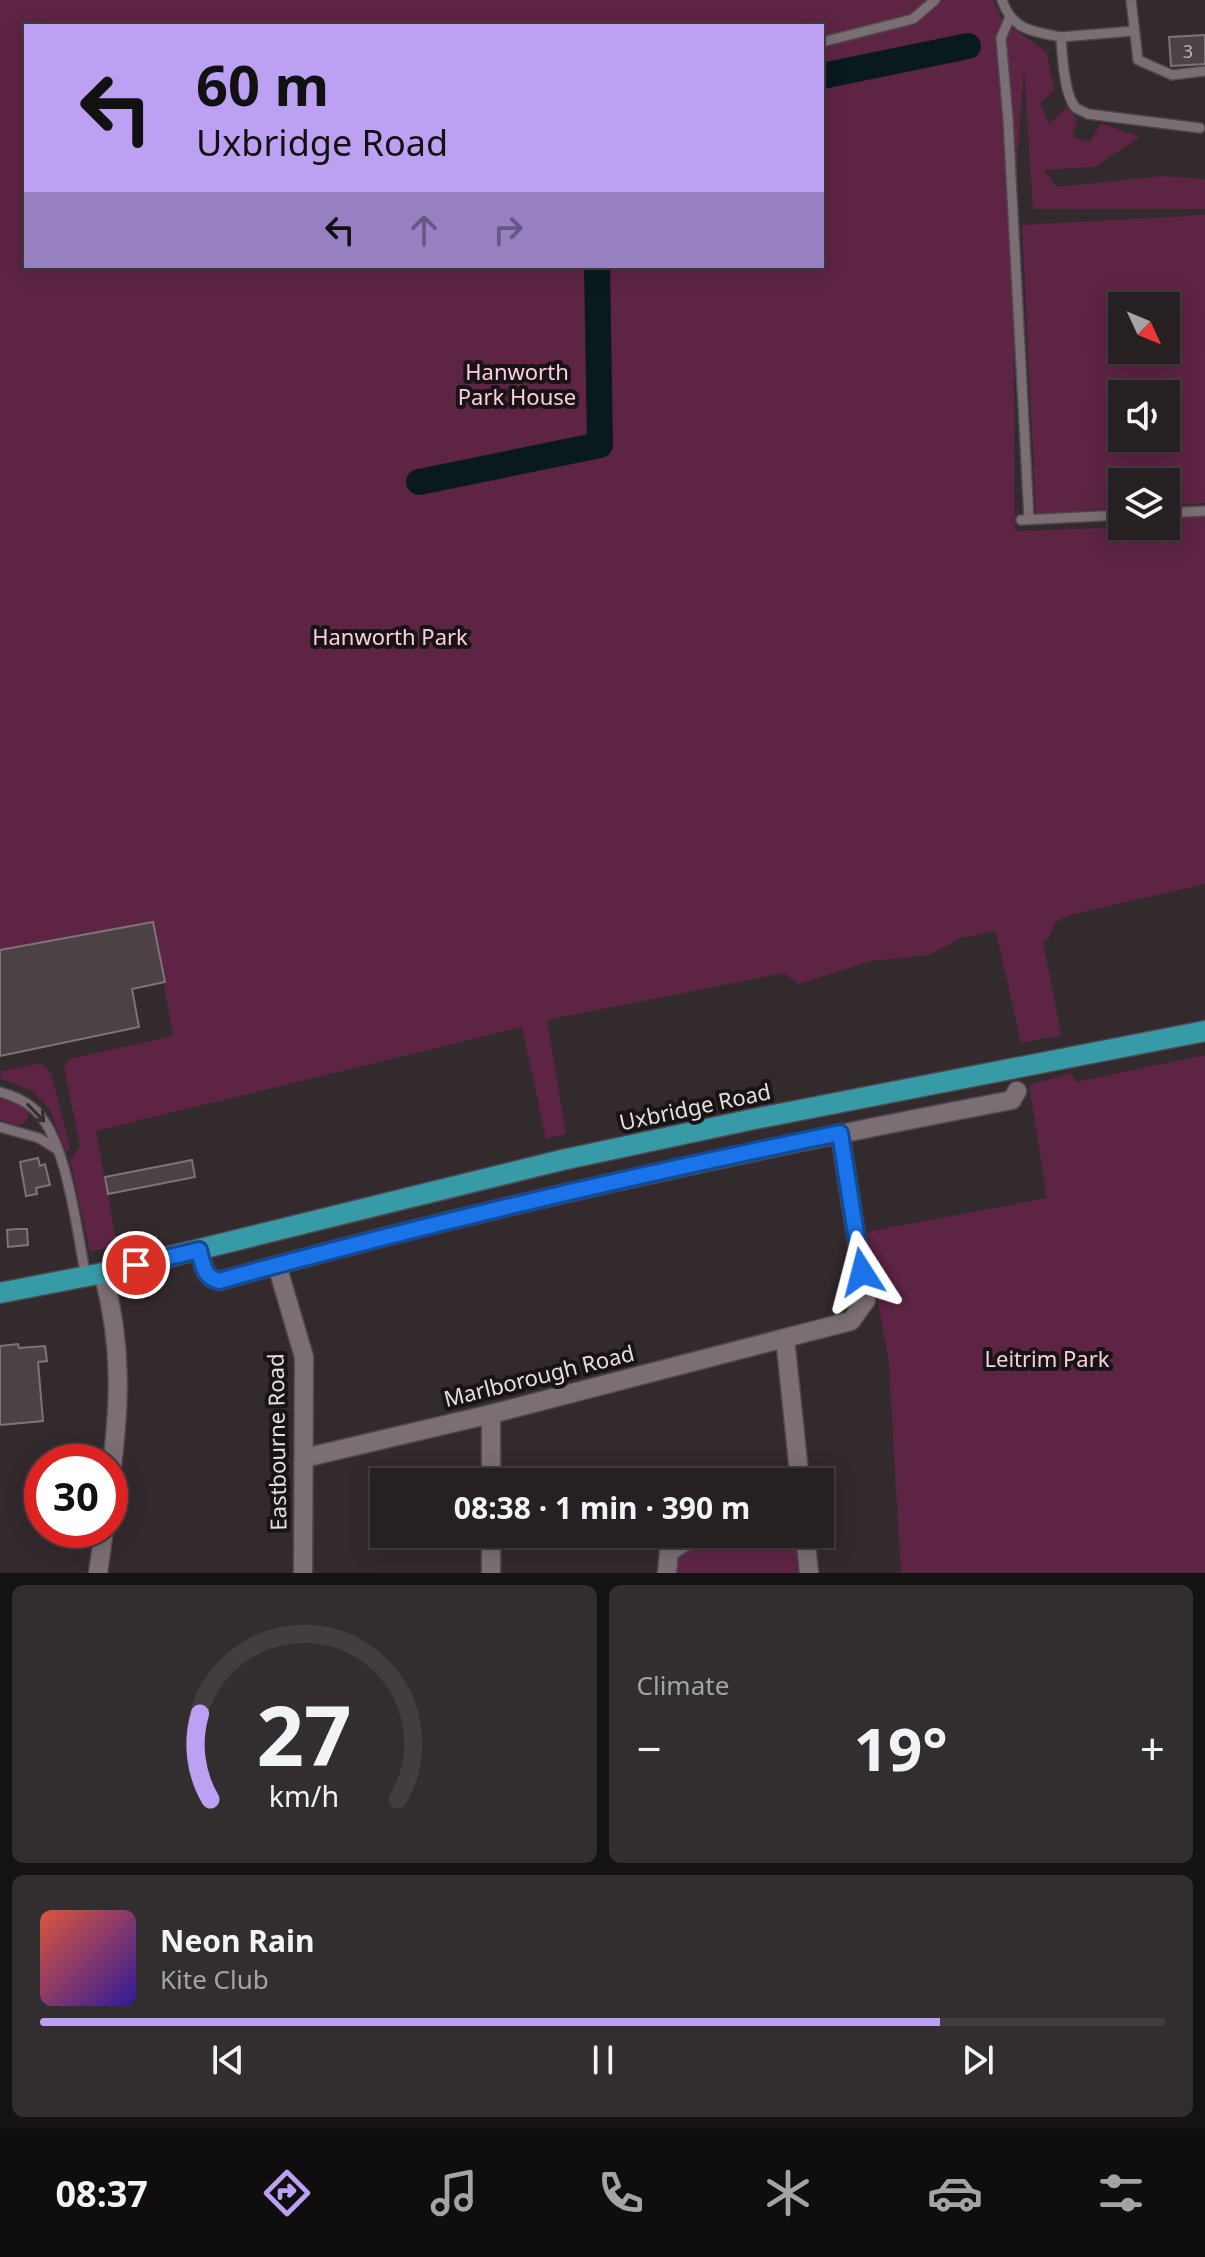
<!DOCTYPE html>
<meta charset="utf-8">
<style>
:root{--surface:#262022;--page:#322d2f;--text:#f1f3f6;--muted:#a4a3a5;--line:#423e40;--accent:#bca0f2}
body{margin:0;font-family:"Noto Sans",sans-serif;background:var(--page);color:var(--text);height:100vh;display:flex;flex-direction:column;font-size:30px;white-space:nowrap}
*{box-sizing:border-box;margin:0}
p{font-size:26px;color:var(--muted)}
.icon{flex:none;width:44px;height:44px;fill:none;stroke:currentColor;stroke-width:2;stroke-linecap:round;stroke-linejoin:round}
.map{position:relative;height:1573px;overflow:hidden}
.sheet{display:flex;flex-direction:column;gap:12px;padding:12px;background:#151213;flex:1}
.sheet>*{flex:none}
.banner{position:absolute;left:24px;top:24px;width:800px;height:244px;border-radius:0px;box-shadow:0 4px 20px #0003,0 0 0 2px var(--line);background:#bca0f2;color:#111;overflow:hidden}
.needle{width:52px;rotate:134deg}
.controls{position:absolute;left:1108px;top:292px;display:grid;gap:16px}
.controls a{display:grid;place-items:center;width:72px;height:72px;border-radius:0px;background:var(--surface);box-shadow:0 4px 20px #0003,0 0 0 2px var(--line);font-size:40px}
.speed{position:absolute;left:24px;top:1444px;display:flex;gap:16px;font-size:40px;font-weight:700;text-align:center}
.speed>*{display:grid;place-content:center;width:104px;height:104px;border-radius:50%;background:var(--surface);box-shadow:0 4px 20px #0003,0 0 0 2px var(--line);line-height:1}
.speed .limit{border:12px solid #d22;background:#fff;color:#111}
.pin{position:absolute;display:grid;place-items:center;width:68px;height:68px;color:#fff;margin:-34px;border:4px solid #fff;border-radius:50%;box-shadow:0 2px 8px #0007}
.me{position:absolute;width:88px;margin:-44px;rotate:351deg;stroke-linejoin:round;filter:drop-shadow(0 0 6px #0008)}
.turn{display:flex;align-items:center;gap:28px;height:168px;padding:0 40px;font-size:36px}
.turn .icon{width:104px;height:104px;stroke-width:2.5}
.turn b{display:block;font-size:56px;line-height:68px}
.lanes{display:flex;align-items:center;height:76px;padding:0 40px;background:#0003;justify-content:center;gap:40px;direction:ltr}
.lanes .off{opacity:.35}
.big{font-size:60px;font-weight:700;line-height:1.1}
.sheet .widget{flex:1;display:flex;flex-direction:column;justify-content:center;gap:12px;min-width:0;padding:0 28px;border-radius:12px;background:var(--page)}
.sheet .dial{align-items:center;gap:0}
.dial svg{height:208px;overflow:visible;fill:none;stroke:var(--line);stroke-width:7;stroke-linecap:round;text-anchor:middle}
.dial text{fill:var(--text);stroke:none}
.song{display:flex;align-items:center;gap:24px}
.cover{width:96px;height:96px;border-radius:12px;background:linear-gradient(135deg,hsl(10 70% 55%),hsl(250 70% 35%))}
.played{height:8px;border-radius:4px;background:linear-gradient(90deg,var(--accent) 80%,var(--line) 80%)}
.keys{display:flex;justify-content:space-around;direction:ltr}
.heat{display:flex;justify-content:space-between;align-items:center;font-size:44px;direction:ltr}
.sheet .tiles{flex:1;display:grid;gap:12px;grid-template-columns:1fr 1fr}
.widget:last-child{grid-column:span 2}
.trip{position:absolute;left:370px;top:1468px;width:464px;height:80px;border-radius:0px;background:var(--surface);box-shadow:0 4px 20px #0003,0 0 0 2px var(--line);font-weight:700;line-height:80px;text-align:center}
.tabs{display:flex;height:128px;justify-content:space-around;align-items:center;background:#0f0d0e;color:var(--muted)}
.tabs .icon{width:56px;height:56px}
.tabs .active{color:var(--accent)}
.tabs b{font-size:36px;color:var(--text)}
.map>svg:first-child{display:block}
</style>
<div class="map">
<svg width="1205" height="1573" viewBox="0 0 1205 1573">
<rect width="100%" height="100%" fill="#332a2e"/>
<g fill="#5e2444" fill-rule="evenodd">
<path d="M0,0H993L1002,20L1047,53L1054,90L1040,103L1049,124L1067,107L1077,119L1072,137L1090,142L1101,123L1140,137L1095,167L1044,170L1057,187L1162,176L1205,179V209H1033L1024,69L1013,215L1015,531L1166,526L1176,523L1177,517L1205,514V884L1074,914L1056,921L1048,939L1043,940L1061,1035L1021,1043L996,931L961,938L929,955L871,961L799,984L784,973L547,1020L566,1134L546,1139L522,1027L96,1131L117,1245L90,1252L70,1160L80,1146L64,1068L69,1059L173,1036L153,922L0,950ZM26,26H822V266H26Z"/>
<path d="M1205,215V503L1166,506V482H1122V508L1036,514L1022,225ZM1122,306H1166V350H1122ZM1122,394H1166V438H1122Z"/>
<polygon points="1205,1055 1205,1573 901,1573 889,1364 866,1232 1047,1198 1029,1085 1071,1073 1076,1082"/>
<polygon points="38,1064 44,1065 51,1073 70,1148 66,1152 50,1110 32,1091 0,1078 1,1071"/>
<polygon points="0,1099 22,1105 28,1112 27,1121 18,1126 0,1120"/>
<polygon points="749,1534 799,1534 803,1573 675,1573 676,1560 689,1548"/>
</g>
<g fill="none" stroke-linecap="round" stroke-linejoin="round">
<g stroke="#091a1c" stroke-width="26">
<polyline points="822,76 968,46"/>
<polyline points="419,482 600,445 597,266"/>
</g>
</g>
<g fill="#4c4246" stroke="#7e7378" stroke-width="2">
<polygon points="1205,35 1205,64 1171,66 1169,37"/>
<polygon points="153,922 165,982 132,989 139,1027 0,1056 0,950"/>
<polygon points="38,1158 40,1166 45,1164 50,1185 36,1188 37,1194 26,1196 20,1162"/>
<polygon points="192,1160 195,1177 108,1194 105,1177"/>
<polygon points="17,1229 27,1229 28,1245 8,1247 7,1230"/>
<polygon points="18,1344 19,1348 45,1346 47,1361 38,1362 43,1421 0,1425 0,1346"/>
</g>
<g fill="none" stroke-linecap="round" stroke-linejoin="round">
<g stroke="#4f474b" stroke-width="12">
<g id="lane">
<path d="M1002,0C1012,30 1033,32 1061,37C1062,54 1064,96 1076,108C1077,109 1087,113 1088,114L1200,128"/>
<polyline points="1131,0 1138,60 1172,75 1205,71"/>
<polyline points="1010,17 1001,38 1008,119 1029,519"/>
<polyline points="1061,37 1134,31"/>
<polyline points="822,42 913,19 935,0"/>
<polyline points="1166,513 1205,511"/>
<polyline points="1021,520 1122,515"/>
<path d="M0,1092C11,1095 24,1100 33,1108C67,1136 77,1234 86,1277"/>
<polyline points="0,1127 39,1138 58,1150"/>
</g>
</g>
<g stroke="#4f474b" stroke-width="21">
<g id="street">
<path d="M199,1250C203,1263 203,1277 219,1281C481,1208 746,1151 1012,1100L1017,1091"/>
<polyline points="277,1265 304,1357 303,1573"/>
<path d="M103,1273C123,1347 120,1407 110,1481"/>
<polyline points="491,1414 491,1482"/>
<polyline points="304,1458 491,1414 785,1338"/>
<polyline points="800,1482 785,1338 851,1321 866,1300 840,1133"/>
<polyline points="491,1534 491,1573"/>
<polyline points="805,1534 809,1573"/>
<polyline points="98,1573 104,1530"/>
<polyline points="667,1573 669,1552 684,1542 718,1534"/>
</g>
</g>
<g stroke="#4f474b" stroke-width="23">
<polyline id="primary" points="0,1293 103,1273 562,1160 754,1119 1205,1031"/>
</g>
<use href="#lane" stroke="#7b6f75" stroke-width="9"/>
<use href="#street" stroke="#7b6f75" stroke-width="18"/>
<use href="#primary" stroke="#379aa7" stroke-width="20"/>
</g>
<defs><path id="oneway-shaft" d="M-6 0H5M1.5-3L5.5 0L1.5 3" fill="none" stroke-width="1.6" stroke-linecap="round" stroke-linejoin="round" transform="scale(2)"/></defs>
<use stroke="#362f32" href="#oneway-shaft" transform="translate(36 1113) rotate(46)"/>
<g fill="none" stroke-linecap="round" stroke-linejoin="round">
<g stroke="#114b97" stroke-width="20">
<path id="route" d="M136,1265L199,1250C203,1264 203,1277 219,1281C424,1224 632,1176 840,1133L862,1272"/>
</g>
<use href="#route" stroke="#1a73e8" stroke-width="14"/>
</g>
<g text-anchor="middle" stroke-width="8" stroke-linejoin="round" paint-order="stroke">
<g font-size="18" fill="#beb7ba">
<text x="1188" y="58">3</text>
</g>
<g font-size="22" fill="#fbcde3" stroke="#181416">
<text x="517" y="380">Hanworth<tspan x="517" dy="25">Park House</tspan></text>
<text x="390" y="645">Hanworth Park</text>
<text x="1047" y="1367">Leitrim Park</text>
</g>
<g font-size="22" fill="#e4dee0" stroke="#181416">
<text transform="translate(695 1107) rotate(-12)" y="8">Uxbridge Road</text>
<text transform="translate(539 1376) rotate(-14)" y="8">Marlborough Road</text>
<text transform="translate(277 1442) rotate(-91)" y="8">Eastbourne Road</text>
</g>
</g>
</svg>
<div class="controls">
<a><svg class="needle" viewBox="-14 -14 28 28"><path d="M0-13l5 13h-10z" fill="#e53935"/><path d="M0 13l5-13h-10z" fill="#a4a3a5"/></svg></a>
<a><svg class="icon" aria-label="sound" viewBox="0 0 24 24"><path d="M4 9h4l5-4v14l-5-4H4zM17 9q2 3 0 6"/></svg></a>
<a><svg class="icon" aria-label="layers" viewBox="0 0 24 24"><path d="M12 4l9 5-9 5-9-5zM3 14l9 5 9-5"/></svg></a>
</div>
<div class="speed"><div class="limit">30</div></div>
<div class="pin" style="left:136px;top:1265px;background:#d93025"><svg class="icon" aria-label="arrive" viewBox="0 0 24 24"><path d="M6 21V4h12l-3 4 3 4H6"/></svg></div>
<svg class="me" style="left:862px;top:1272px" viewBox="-20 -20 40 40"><path d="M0-17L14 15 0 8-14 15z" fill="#1a73e8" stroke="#fff" stroke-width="4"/></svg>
<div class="trip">08:38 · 1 min · 390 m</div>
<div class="banner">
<div class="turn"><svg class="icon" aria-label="left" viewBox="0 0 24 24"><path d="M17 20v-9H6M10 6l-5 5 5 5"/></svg><div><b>60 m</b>Uxbridge Road</div></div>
<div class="lanes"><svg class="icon" aria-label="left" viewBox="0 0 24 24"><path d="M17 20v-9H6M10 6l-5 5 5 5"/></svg><svg class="icon off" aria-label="ahead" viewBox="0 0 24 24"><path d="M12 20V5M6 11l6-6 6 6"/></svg><svg class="icon off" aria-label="right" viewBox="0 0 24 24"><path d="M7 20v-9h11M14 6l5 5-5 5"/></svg></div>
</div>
</div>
<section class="sheet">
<div class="tiles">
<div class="widget dial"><svg viewBox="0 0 100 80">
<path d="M14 69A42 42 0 1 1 86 69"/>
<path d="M14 69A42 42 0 0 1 10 36" stroke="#bca0f2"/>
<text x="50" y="56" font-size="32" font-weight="700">27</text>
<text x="50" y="72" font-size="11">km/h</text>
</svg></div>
<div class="widget"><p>Climate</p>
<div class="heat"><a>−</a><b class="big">19°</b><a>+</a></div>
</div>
<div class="widget">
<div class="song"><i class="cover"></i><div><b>Neon Rain</b><p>Kite Club</p></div></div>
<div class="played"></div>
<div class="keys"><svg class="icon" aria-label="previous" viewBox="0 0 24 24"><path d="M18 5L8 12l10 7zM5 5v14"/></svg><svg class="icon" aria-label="pause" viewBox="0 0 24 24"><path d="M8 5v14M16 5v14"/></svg><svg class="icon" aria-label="next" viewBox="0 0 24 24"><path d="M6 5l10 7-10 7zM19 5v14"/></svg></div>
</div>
</div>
</section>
<nav class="tabs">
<b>08:37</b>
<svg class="icon active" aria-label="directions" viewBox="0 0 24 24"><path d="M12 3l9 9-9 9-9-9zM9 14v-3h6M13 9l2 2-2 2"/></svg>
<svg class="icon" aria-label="music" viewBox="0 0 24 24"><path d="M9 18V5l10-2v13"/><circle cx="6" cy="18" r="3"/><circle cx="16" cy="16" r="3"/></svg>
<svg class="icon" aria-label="phone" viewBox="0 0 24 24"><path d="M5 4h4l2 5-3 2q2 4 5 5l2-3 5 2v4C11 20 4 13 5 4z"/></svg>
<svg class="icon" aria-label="climate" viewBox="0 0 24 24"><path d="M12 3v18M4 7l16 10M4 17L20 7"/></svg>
<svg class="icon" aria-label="car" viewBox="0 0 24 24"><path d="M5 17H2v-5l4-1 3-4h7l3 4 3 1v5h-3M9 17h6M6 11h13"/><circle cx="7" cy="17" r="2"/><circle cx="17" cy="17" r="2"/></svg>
<svg class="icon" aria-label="filters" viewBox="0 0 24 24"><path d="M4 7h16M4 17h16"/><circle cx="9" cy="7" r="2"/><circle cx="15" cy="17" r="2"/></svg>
</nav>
